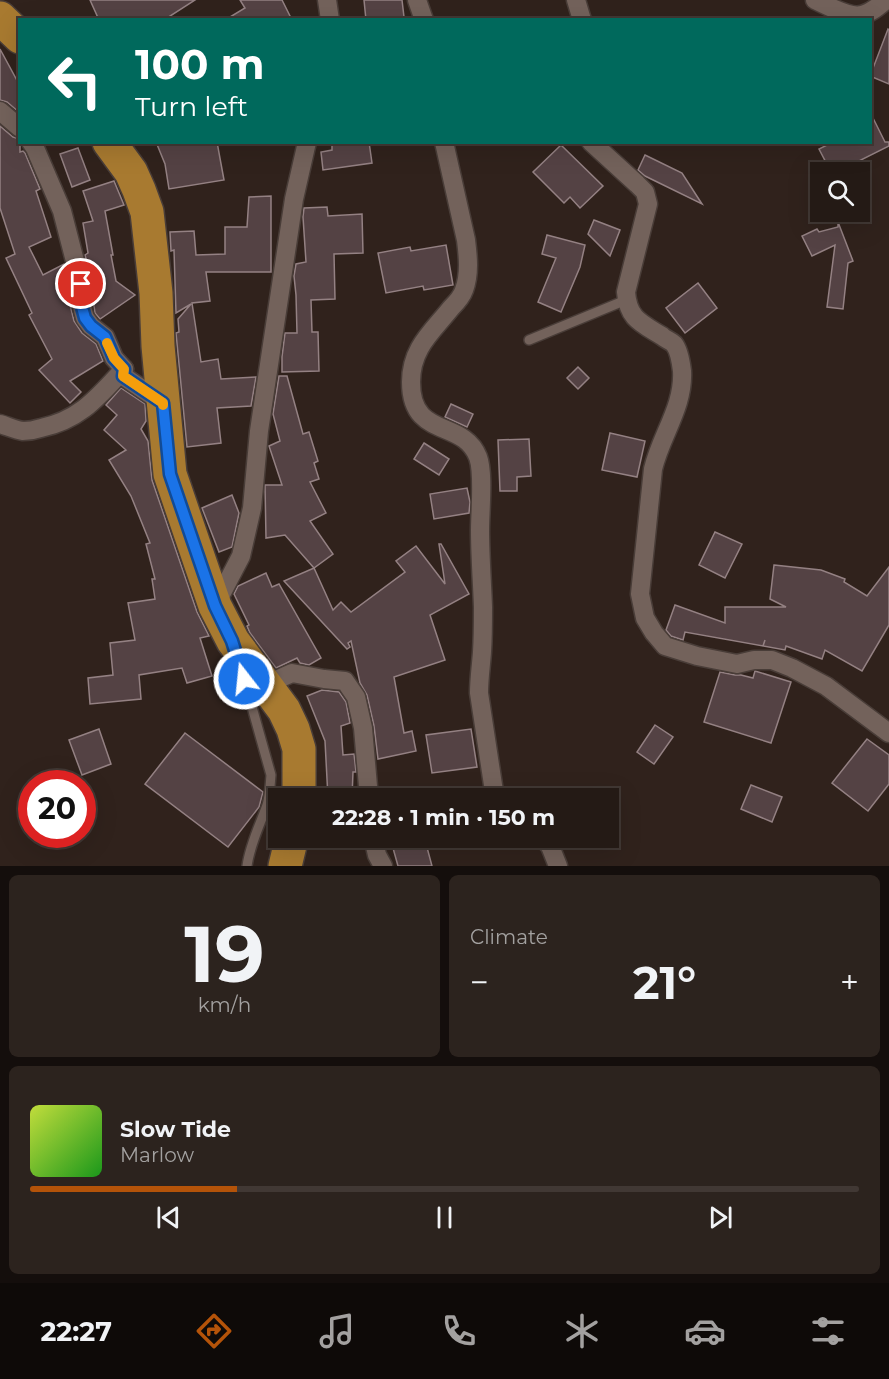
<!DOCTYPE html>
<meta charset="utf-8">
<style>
:root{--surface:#241a15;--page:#2c231e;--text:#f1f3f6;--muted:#a3a1a0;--line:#413834;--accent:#b45309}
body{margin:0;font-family:Montserrat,sans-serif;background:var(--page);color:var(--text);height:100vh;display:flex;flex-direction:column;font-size:22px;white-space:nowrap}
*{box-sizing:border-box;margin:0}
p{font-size:20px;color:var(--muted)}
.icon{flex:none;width:33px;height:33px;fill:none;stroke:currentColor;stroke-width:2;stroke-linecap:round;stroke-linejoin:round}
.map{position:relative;height:866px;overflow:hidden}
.sheet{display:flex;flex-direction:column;gap:9px;padding:9px;background:#140e0c;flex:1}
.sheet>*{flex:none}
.guide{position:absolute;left:18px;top:18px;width:854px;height:126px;border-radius:0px;box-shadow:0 6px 24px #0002,0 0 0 2px var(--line);background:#00695c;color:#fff;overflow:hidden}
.fabs{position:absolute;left:810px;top:162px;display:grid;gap:12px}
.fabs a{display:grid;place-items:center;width:60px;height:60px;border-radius:0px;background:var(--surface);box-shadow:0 6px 24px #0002,0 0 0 2px var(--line);font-size:30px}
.speed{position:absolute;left:18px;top:770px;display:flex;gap:12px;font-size:30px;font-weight:700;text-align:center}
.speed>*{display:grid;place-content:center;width:78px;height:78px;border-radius:50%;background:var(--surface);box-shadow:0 6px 24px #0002,0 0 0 2px var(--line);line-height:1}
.speed .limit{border:9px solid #d22;background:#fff;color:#111}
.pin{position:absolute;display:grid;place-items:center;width:51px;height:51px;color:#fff;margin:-26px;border:3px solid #fff;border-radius:50%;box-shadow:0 2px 6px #0007}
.me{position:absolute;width:66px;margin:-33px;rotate:344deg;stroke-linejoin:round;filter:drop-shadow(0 0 4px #0008)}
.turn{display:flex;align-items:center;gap:21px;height:126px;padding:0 18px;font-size:27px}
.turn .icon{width:78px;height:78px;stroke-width:2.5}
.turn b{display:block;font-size:42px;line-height:51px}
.big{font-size:45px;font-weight:700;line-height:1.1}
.sheet .tile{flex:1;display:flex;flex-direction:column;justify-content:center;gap:9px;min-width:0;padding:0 21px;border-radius:9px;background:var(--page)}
.sheet .dial{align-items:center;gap:0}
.dial b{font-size:78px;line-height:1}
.song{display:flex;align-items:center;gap:18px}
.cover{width:72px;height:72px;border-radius:9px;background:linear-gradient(135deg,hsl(70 70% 55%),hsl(120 70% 35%))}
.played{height:6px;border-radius:3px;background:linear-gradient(90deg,var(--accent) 25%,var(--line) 25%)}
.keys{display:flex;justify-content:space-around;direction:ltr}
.heat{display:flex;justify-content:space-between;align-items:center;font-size:33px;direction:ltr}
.sheet .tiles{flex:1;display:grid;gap:9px;grid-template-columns:1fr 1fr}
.tile:last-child{grid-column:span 2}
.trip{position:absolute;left:268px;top:788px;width:351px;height:60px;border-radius:0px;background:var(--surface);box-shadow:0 6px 24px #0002,0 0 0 2px var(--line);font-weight:700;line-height:60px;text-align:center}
.tab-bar{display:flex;height:96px;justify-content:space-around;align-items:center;background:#0e0a08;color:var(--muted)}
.tab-bar .icon{width:42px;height:42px}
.tab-bar .selected{color:var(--accent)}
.tab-bar b{font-size:27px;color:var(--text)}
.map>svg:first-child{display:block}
</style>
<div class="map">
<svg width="889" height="866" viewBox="0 0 889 866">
<rect width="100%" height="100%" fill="#30221c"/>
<g fill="#544244" stroke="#948183" stroke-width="1.5">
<polygon points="90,0 195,0 164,20 99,20"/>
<polygon points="240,0 282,0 292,20 225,20 245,8"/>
<polygon points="364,0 402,0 404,17 401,17 401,20 366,20"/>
<polygon points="888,29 889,30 889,84 870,76"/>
<polygon points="0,49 20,86 20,113 7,102 0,100"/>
<polygon points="870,112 885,142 889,142 889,146 837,172 831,172 819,149 833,142 870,142"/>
<polygon points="0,126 13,137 20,139 20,152 23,151 25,153 40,189 36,191 51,237 29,247 43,275 64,264 72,296 71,309 74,321 82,333 96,344 103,361 70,381 81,392 70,403 39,370 52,359 29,315 32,313 6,258 15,254 0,208"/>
<polygon points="156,142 217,142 224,180 169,189 165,164"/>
<polygon points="332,142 369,142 372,163 323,170 321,152 332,150"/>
<polygon points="561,145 603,186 580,208 570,197 564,203 533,172"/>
<polygon points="78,148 90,180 72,187 60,154"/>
<polygon points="645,155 682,173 702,204 645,176 638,170"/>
<polygon points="114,181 124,205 105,211 113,255 111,255 116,281 135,295 100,319 95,313 94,306 95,293 85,255 88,253 83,223 93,221 83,191"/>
<polygon points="271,196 271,272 206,272 210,301 192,303 201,362 218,359 221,379 256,377 251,406 217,408 221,443 187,447 176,333 179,332 178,319 191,304 176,313 174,250 171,251 170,232 194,231 196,255 225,254 225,227 247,227 249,197"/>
<polygon points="327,207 328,216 362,214 363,253 334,254 335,299 311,300 312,332 318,332 319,371 282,372 282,357 285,333 297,333 296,295 294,276 296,264 306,262 303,217 304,208"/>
<polygon points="594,220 620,230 610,256 588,234"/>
<polygon points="838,222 853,261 848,263 843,309 827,307 835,245 812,256 802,236 817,229 819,232 838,227"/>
<polygon points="547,235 585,245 580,267 561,312 538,302 556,258 542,254"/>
<polygon points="446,245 453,285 424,290 423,286 386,293 378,253 410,247 411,251"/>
<polygon points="698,283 717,308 685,333 666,308"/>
<polygon points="578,367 589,378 578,389 567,378"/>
<polygon points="279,376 287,376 303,434 309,432 318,461 314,463 319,479 310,482 326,513 310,521 333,554 314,568 285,535 266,538 265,485 282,485 269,446 280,441 273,414"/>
<polygon points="121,388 145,404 146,421 141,429 148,441 152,480 197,612 209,636 200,638 212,676 187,683 182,668 139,675 141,699 90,704 88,678 113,675 110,643 135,640 128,603 155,599 152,579 155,579 146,544 150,543 131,496 109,460 126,450 104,430 117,415 106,405"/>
<polygon points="451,404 473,414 467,427 445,417"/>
<polygon points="610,433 645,441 637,477 602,470"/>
<polygon points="529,439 531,476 517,477 517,491 500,491 498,440"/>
<polygon points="424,443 449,459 439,475 414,459"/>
<polygon points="467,488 470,502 469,513 434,519 430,494"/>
<polygon points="232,495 239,513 232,547 219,552 202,508"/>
<polygon points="715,532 742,544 725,578 699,565"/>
<polygon points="439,544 441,544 469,594 430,615 445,660 394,677 404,733 412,731 416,751 378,759 374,726 367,695 360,683 351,641 348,643 350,647 347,649 284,581 314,568 333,610 341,602 351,612 405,572 396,561 416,546 445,584"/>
<polygon points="774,565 821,570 845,579 844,582 867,596 889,567 889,625 862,671 825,650 822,659 786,646 785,650 763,646 765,640 763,646 685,632 683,640 671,636 666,630 675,605 725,623 725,607 786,607 770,599"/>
<polygon points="266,573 272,587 279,584 321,658 309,665 300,663 297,658 276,668 250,633 247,626 249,625 234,594 238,586"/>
<polygon points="755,671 791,682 771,743 704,722 720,672 735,675 741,675 753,678"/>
<polygon points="322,690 339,692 346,702 350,723 341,726 343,755 354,754 356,772 353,772 352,798 328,798 325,741 307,696"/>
<polygon points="655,725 673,737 654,764 637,752"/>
<polygon points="99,729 111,764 82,775 69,740"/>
<polygon points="471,729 477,767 432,773 426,735"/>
<polygon points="185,733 263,792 259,807 228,847 145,784"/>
<polygon points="867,739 889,755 889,784 868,811 832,783"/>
<polygon points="751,785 782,797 772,822 741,809"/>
<polygon points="425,840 432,866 398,866 393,848"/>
</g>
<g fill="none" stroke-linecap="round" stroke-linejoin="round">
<g stroke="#493d38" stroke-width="12">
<g id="lane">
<polyline points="529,340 626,300"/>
<path d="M243,675L271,775C270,785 270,795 267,805C260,825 250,844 247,866"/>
</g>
</g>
<g stroke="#493d38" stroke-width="21">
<g id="street">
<polyline points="327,0 330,20"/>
<polyline points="417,0 424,20"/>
<polyline points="576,0 582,20"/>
<path d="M815,0C826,5 850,18 861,15C871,13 879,6 886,0"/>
<polyline points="0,111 20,128"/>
<polyline points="31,142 35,148 62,211 84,296 82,307 85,318 91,326 105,337 114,358 124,369 123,376 163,403"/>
<path d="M444,142L466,240C468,256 470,274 464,290C462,296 456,303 451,308C432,332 411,348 411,382C411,440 463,418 478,457C484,473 480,511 480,530C480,555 482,581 483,607C483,622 483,637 482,652C481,666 479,679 479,693L495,798"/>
<path d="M591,142L637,184L645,192L648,204L626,292C628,319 641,323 662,336C665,339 671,341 674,344C679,350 681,363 682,371C684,407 661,435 653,469L640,594L645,618L654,633L665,646L697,656L737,664L754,660H772L792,668L826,686L889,733"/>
<path d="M0,424C7,426 15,430 23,431C29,431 35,430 41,428C80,420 98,397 124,369"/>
<polyline points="215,606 241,556 252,508 259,431 294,199 307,142"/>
<polyline points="265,685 292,673 324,679 345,681 356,697 363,728 369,798"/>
<polyline points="373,837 377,855 383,866"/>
<polyline points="542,837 550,846 558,866"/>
</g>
</g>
<g stroke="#493d38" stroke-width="36">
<g id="highway">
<polyline points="0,18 20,37"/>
<polyline points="109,142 131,172 139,190 147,212 156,293 158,346 170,474 215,606 233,641 284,710 293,729 299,749 299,798"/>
<polyline points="285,866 292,837"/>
</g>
</g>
<use href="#lane" stroke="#73625b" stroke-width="9"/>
<use href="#street" stroke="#73625b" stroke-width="18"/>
<use href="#highway" stroke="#a87a30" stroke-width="33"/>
</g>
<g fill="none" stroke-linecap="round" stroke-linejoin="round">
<g stroke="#114b97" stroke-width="15">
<polyline id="route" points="81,284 84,296 82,307 85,318 91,326 105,337 114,358 124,369 123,376 163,403 170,474 215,606 232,641 244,679"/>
</g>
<use href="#route" stroke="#1a73e8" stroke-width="10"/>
<polyline stroke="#f59e0b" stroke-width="10" points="107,343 114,358 124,369 123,376 163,403 163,405"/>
</g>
</svg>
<div class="fabs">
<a><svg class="icon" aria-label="search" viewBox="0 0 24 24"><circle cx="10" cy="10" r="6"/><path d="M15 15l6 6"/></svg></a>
</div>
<div class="speed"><div class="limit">20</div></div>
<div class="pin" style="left:81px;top:284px;background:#d93025"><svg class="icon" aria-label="arrive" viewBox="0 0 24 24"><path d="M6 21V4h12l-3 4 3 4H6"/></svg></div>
<svg class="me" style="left:244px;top:679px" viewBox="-20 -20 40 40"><circle r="17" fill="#1a73e8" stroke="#fff" stroke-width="3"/><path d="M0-11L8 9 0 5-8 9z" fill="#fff"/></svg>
<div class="trip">22:28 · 1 min · 150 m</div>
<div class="guide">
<div class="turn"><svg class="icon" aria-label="left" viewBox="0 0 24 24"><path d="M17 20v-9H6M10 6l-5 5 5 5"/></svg><div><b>100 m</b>Turn left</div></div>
</div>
</div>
<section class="sheet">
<div class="tiles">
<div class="tile dial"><b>19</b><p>km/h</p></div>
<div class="tile"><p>Climate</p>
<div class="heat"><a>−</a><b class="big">21°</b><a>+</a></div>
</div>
<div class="tile">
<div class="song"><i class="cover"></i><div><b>Slow Tide</b><p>Marlow</p></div></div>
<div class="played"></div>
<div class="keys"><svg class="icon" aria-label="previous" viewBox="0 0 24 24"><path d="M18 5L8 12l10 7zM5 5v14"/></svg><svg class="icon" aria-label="pause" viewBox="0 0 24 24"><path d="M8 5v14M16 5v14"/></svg><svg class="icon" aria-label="next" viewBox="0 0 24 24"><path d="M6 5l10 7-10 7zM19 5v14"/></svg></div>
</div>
</div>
</section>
<nav class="tab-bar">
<b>22:27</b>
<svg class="icon selected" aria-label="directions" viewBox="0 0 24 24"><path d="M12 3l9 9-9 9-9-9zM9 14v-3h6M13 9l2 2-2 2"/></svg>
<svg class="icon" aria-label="music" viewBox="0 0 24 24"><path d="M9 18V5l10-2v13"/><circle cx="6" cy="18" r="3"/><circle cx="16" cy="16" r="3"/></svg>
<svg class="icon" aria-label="phone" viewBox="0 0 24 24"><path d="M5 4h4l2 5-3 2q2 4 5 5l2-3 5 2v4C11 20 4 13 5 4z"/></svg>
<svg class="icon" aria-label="climate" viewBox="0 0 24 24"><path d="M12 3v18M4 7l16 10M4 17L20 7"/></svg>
<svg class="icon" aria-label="car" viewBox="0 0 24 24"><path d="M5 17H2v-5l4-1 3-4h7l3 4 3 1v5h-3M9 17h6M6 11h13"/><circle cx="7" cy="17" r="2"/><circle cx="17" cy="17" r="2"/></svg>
<svg class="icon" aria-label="filters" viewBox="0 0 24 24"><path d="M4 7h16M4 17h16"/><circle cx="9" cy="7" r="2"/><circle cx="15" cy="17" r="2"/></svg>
</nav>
